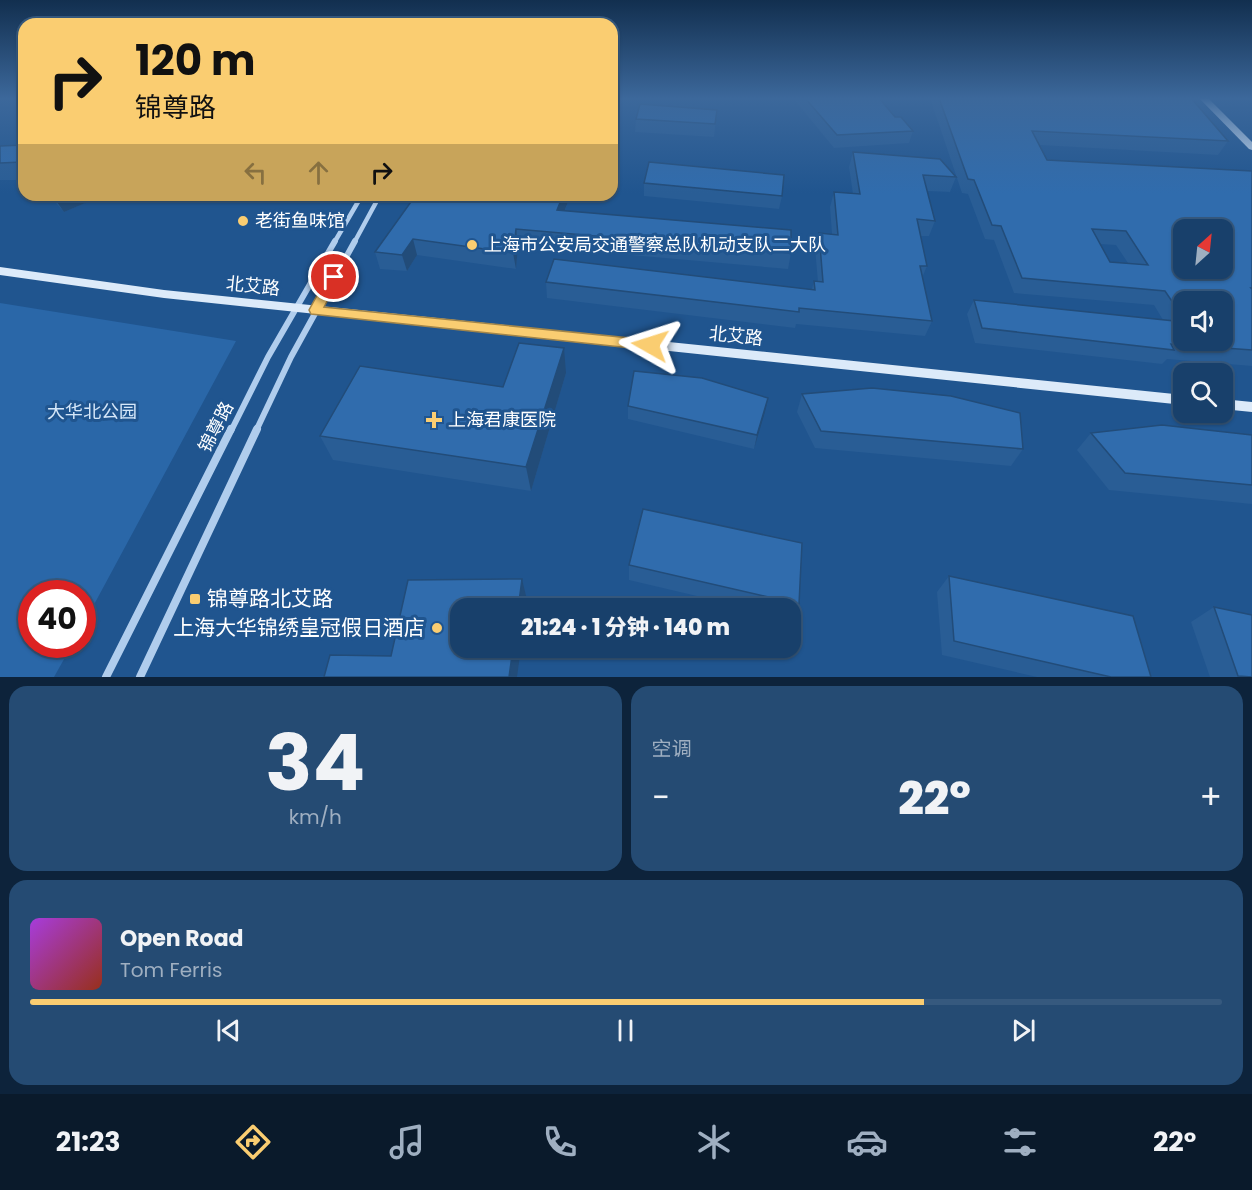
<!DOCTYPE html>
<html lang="zh">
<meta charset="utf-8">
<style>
:root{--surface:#18406b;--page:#254b73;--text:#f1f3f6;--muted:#9fafc1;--line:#36597e;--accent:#facd71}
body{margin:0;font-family:Poppins,"Noto Sans SC",sans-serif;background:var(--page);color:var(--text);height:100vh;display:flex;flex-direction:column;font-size:22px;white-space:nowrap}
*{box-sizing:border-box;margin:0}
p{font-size:20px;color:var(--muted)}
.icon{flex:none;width:33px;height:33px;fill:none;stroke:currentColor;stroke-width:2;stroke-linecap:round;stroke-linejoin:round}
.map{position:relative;height:677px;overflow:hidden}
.sheet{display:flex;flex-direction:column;gap:9px;padding:9px;background:#0d233b;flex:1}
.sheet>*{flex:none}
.guide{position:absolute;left:18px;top:18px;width:600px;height:183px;border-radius:18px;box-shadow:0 2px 4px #0004,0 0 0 2px var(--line);background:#facd71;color:#111;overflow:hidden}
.needle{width:39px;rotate:27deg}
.fabs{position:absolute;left:1173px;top:219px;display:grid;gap:12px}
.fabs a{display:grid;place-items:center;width:60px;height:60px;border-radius:12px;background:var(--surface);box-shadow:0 2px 4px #0004,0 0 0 2px var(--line);font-size:30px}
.speed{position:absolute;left:18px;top:580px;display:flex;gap:12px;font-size:30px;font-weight:700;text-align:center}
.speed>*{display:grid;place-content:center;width:78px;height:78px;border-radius:50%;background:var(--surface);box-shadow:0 2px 4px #0004,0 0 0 2px var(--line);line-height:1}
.speed .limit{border:9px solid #d22;background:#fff;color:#111}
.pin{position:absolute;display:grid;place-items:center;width:51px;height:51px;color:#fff;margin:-26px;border:3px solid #fff;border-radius:50%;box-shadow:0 2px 6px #0007}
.me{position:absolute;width:66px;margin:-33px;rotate:276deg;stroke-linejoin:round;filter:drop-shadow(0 0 4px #0008)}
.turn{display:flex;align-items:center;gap:21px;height:126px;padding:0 18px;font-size:27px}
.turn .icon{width:78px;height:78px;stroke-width:2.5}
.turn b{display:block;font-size:42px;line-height:51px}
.lanes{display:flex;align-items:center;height:57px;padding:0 18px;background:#0003;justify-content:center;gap:30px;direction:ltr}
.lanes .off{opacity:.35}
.big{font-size:45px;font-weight:800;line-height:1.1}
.sheet .card{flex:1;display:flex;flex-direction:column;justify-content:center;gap:9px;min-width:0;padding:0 21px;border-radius:18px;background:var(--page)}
.sheet .dial{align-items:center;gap:0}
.dial b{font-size:78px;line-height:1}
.song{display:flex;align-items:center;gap:18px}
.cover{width:72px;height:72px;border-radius:9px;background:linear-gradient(135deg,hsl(280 70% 55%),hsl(10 70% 35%))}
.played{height:6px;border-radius:3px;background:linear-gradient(90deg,var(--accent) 75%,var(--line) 75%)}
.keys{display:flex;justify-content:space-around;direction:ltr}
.heat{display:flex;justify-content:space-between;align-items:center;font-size:33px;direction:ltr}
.sheet .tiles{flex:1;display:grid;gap:9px;grid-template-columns:1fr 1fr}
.card:last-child{grid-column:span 2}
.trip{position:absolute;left:450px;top:598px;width:351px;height:60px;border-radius:18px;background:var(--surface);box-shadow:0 2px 4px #0004,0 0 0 2px var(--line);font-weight:800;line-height:60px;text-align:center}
.tabs{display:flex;height:96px;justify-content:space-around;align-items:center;background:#0a1a2b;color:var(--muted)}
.tabs .icon{width:42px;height:42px}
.tabs .on{color:var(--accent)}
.tabs b{font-size:27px;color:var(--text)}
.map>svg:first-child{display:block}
</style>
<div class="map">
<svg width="1252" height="677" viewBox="0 0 1252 677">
<rect width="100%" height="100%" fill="#20558f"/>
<polygon fill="#2a67a8" points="0,303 236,341 83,625 82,594 32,594 32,645 72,645 54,677 0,677"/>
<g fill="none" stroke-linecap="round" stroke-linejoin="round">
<g stroke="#b0cded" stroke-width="4.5">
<polyline points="334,243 362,195"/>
<polyline points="354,243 380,195"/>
</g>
<g stroke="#b0cded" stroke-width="6">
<polyline points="231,431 268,357 335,241"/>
<polyline points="256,431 291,357 355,241"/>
</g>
<g stroke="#b0cded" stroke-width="8">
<polyline points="106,677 231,429"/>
<polyline points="140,677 257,429"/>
</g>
<g fill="#dceaf9" fill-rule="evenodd">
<polygon points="1199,98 1208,98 1252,142 1252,150 1249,149"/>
<polygon points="0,267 164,290 1184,395 1184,405 164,298 0,275"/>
<polygon points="1222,399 1252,402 1252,412 1222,409"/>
</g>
</g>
<g fill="#295d95" fill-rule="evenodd">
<polygon points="793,98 879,98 895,117 913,131 909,143 834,148"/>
<path d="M930,98H1191L1228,141L1218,155L1040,145L1047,160L1252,171V366L1167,359L1162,364L975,343L967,314L974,300L1163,320L1154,305L1014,293L994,240L985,239L968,194L962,193ZM1100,244L1116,245L1128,263L1110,262ZM1184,302L1222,340H1184Z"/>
<polygon points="717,110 714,137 635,132 636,119"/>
<polygon points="24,145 24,180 0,180 0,146"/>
<polygon points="853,152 956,177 950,192 927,191 935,221 929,236 920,236 927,266 922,278 932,321 925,336 796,324 795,328 547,298 546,282 812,289 814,281 818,282 815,248 819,233 832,234 830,207 834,192 853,194 849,167"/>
<polygon points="644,183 782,196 779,209 644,196"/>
<polygon points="49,195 95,195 97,198 64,212"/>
<polygon points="432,195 571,195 565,210 791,253 788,269 518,245 516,269 417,255 407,271 380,269 375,252 429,200"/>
<polygon points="566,373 531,491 333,460 320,436 503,387"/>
<polygon points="802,394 1023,449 1011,466 815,448 797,412"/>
<polygon points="768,398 754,449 628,419 628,406"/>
<polygon points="1091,433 1252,435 1252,504 1109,490 1077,450"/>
<polygon points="629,565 799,604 793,619 790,618 790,609 752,609 629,580"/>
<polygon points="949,576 1151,677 1037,677 942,655 937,592"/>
<polygon points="1214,607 1252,677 1210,677 1191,622"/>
</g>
<g fill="#224c79">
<polygon points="614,158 614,174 612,181 612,165"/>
<polygon points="52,195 95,195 97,198 64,212"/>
<polygon points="563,195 571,195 558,226 557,210"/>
<polygon points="516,229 518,245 516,269 513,253"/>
<polygon points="413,239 417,255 407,271 402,255"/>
<polygon points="564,348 566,373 531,491 526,467"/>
<polygon points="768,398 765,412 754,449 757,435"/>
<polygon points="522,579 527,600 526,609 518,609"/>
<polygon points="513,648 521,648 517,677 509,677"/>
</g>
<g fill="#306cad" stroke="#224c79" stroke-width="1.5" fill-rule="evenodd">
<polygon points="805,98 879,98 895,117 901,117 913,131 837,135"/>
<path d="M939,98H1191L1228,141L1032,131L1047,160L1252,171V288H1251L1252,289V350L1171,344L1174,350L982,328L974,300L1184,322V340H1222V302H1184V319L1165,291L1022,278L1001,226L992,225L974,180L968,179ZM1092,229L1126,231L1148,265L1110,262ZM1184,230H1222V268H1184Z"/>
<polygon points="640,104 717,110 715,124 636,119"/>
<polygon points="24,145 24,164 22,162 0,163 0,146"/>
<polygon points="853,152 940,159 956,177 923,175 935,221 917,219 927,266 920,266 932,321 799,308 799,312 546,282 554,259 815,290 814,281 823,282 819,233 838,235 834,192 860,194"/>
<polygon points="649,162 784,175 782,196 644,183"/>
<polygon points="432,195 563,195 557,210 791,230 791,253 516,229 513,253 413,239 402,255 375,252 413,199 429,200"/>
<polygon points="519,343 564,348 526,467 320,436 360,366 503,387"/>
<polygon points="634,371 702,378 768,398 757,435 628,406"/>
<polygon points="872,388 951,396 1020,413 1023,449 821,431 802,394"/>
<polygon points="1162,425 1252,435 1252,485 1125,473 1091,433"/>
<polygon points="643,509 802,543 799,604 629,565"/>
<polygon points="949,576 1133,616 1151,677 1111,677 954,641"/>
<polygon points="522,579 518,609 460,609 460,648 513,648 509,677 324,677 330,655 391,656 408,580"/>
<polygon points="1214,607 1252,615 1252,677 1238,676"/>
</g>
<linearGradient id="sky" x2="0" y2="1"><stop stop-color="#122f4f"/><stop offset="0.51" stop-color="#3c689b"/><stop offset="1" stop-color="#3c689b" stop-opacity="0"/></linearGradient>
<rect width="1252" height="193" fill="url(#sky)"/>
<polygon fill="#facd71" stroke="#a28549" stroke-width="1.5" points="334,273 340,277 324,307 650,340 656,345 650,350 311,314 309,310 329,274"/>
<g fill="#facd71" stroke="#20558f" stroke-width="2">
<circle cx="243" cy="221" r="6"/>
<circle cx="472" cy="245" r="6"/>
<path d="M431 411h6v6h6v6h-6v6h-6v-6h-6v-6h6z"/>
<rect x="189" y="593" width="12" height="12" rx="3"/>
<circle cx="437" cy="628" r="6"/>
</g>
<g text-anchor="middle" stroke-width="6" stroke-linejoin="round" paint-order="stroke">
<g font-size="18" fill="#fff" stroke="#20558f" text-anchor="start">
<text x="255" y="227">老街鱼味馆</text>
<text x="484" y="251">上海市公安局交通警察总队机动支队二大队</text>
<text x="448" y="426">上海君康医院</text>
</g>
<g font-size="18" fill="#fff" stroke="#20558f">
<text transform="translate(253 286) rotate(6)" y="6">北艾路</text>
<text transform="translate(736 336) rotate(6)" y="6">北艾路</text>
<text transform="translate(216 427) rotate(-63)" y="6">锦尊路</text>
</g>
<g font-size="18" fill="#d5e7f9" stroke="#20558f">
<text x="92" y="418">大华北公园</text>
</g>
<g font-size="21" fill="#fff" stroke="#20558f" text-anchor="start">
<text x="207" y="606">锦尊路北艾路</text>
<text x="425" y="635" text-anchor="end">上海大华锦绣皇冠假日酒店</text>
</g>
</g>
</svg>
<div class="fabs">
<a><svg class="needle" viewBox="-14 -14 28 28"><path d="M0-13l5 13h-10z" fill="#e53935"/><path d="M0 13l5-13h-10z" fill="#9fafc1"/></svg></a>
<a><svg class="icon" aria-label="sound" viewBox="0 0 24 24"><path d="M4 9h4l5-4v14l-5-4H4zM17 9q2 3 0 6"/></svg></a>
<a><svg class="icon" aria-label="search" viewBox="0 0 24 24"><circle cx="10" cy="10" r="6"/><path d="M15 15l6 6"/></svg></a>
</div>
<div class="speed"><div class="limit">40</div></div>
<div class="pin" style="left:334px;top:277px;background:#d93025"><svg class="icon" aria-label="arrive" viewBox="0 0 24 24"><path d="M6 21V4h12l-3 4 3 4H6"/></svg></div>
<svg class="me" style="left:650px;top:345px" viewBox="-20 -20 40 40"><path d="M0-17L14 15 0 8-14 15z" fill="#facd71" stroke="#fff" stroke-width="4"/></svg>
<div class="trip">21:24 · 1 分钟 · 140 m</div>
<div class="guide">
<div class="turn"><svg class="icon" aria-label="right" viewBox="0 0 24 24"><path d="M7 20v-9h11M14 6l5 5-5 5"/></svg><div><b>120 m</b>锦尊路</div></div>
<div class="lanes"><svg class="icon off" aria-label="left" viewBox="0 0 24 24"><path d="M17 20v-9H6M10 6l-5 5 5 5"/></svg><svg class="icon off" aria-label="ahead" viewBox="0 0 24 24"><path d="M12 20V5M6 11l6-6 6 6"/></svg><svg class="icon" aria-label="right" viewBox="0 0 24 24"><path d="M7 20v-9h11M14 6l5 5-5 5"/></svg></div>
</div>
</div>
<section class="sheet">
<div class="tiles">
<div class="card dial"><b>34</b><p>km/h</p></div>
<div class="card"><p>空调</p>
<div class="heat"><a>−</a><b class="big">22°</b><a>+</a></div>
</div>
<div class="card">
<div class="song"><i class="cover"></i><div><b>Open Road</b><p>Tom Ferris</p></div></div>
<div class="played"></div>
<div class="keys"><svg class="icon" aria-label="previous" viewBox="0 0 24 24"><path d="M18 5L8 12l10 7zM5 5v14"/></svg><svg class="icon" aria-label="pause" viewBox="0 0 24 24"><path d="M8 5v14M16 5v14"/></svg><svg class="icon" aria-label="next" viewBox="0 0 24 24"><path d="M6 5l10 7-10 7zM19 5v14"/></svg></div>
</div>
</div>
</section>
<nav class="tabs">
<b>21:23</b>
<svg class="icon on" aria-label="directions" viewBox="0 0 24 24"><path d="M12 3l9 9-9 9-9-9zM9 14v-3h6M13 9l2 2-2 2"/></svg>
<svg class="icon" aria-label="music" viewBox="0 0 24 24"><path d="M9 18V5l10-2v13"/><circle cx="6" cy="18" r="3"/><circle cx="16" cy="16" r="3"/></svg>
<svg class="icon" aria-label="phone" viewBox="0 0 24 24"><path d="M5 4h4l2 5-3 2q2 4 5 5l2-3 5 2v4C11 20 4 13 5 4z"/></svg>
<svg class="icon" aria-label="climate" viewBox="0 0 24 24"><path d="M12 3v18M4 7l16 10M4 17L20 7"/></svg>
<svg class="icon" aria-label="car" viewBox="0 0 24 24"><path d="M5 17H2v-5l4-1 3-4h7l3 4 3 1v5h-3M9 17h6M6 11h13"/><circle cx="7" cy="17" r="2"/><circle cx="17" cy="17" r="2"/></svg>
<svg class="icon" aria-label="filters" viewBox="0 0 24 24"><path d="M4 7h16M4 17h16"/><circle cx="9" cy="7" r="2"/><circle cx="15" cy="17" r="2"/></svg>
<b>22°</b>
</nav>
